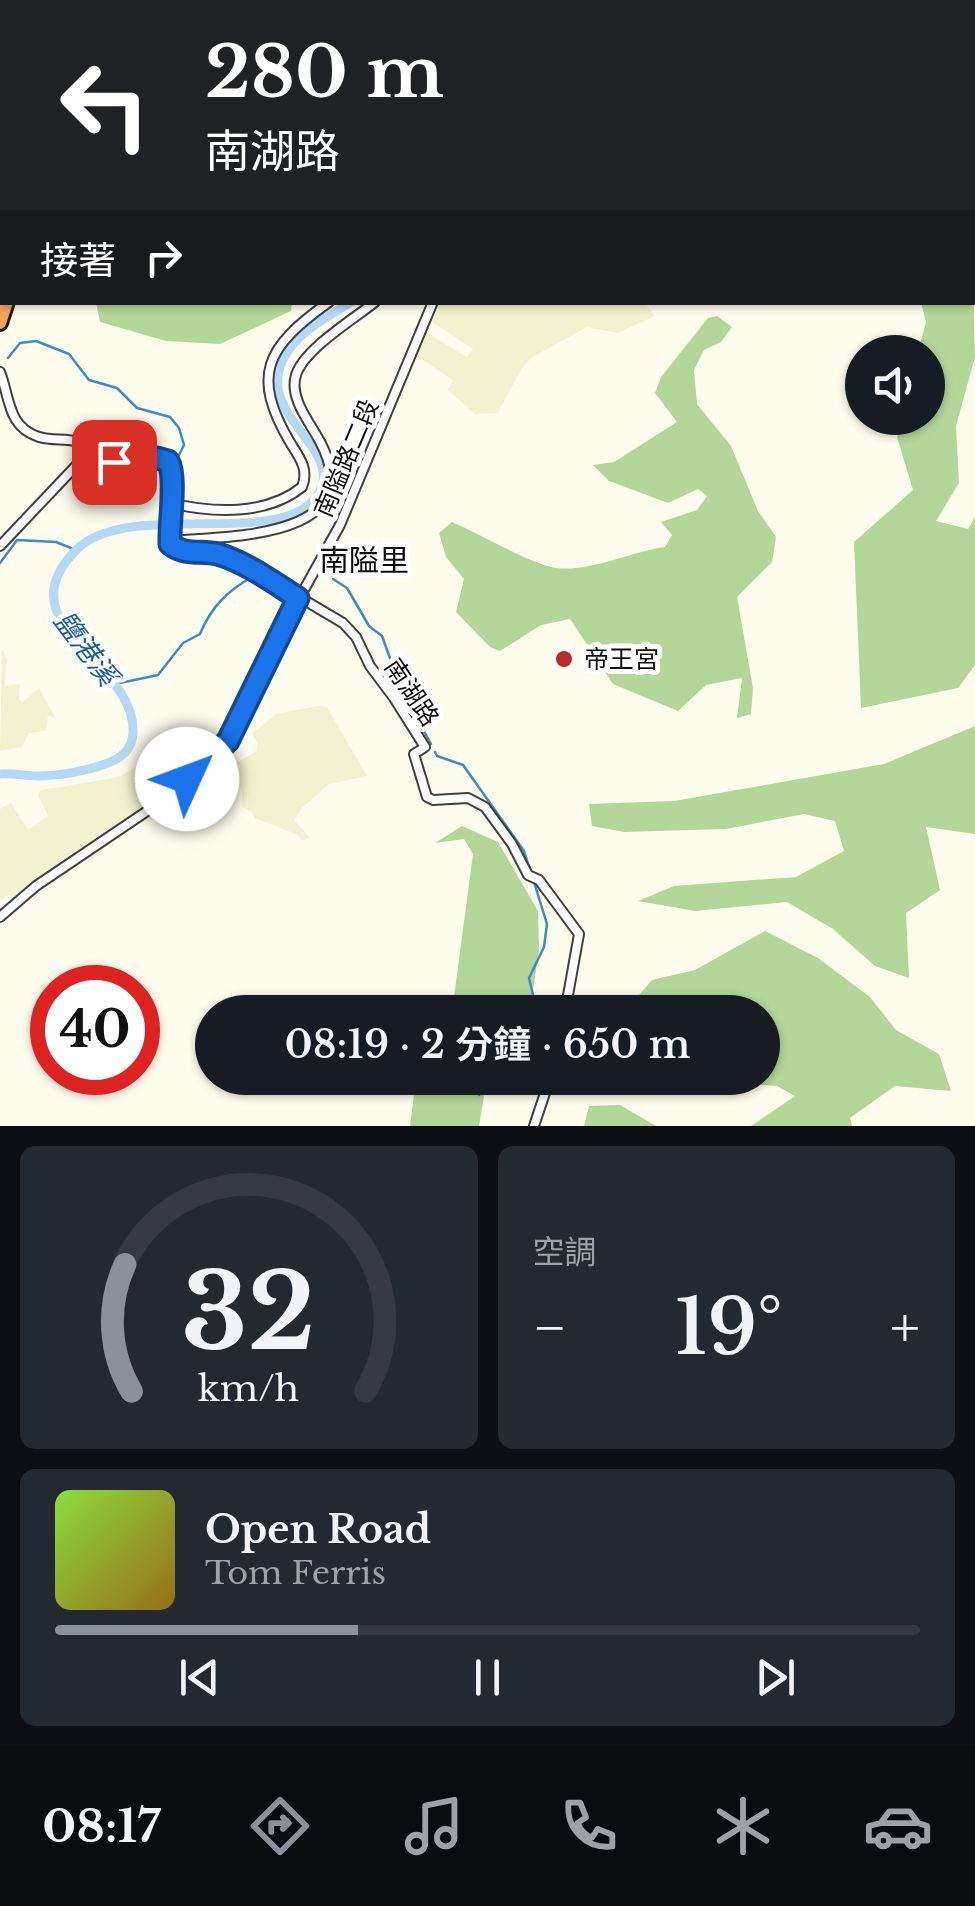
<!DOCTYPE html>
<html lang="zh-TW">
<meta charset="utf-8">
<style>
:root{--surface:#171b24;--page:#242831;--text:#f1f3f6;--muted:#9ea1a6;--line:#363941;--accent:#8c9099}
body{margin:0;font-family:"Libre Baskerville","Noto Sans TC",serif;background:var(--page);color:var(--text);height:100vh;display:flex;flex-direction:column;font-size:38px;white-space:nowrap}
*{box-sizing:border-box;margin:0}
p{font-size:32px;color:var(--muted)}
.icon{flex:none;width:55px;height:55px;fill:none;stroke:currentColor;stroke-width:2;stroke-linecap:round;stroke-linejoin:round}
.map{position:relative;height:1126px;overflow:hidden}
.panel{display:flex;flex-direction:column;gap:20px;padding:20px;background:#0d0f14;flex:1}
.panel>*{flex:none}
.banner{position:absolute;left:0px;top:0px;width:975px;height:305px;box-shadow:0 2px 8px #0004;background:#202124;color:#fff;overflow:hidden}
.tools{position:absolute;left:845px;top:335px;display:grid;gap:20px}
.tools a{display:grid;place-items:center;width:100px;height:100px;border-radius:50%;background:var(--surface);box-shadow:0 2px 8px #0004;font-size:50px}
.speed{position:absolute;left:30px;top:965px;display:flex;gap:20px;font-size:50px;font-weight:700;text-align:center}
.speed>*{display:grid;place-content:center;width:130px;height:130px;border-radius:50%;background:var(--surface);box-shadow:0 2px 8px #0004;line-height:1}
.speed .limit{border:15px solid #d22;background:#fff;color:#111}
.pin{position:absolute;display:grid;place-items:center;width:85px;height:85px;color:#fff;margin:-42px;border-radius:20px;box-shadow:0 5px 15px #0006}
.me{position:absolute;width:110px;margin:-55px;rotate:47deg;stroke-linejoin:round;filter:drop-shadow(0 0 8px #0008)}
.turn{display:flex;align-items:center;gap:35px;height:210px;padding:0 40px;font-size:45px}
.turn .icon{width:130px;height:130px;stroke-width:2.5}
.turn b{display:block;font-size:70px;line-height:85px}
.then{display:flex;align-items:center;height:95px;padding:0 40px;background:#0003;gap:20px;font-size:38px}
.big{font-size:75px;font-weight:600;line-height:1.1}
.panel .widget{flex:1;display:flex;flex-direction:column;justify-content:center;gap:15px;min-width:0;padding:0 35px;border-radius:15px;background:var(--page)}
.panel .dial{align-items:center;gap:0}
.dial svg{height:260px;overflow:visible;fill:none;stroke:var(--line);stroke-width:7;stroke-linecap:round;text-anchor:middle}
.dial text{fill:var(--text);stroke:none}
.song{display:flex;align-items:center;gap:30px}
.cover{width:120px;height:120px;border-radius:15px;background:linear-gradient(135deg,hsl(90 70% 55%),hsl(40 70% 35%))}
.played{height:10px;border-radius:5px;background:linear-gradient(90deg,var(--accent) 35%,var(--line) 35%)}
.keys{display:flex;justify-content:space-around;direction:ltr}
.heat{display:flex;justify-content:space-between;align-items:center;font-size:55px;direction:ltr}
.panel .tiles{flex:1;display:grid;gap:20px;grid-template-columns:1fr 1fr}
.widget:last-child{grid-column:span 2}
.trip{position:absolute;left:195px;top:995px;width:585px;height:100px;border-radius:50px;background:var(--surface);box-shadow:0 2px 8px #0004;font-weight:600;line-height:100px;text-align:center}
.tabs{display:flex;height:160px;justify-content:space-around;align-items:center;background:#090b0e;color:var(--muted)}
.tabs .icon{width:70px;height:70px}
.tabs .selected{color:var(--accent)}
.tabs b{font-size:45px;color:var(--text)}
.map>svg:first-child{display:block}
</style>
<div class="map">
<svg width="975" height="1126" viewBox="0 0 975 1126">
<rect width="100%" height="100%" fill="#fefced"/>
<g fill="#f3f2ce">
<polygon points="441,302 645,303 655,316 618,333 587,327 531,358 520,371 498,413 475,414 448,390 453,380 415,355 427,333 467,357 473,349 432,322"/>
<polygon points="2,649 7,660 5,686 20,684 19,700 23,702 39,688 55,717 48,716 46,731 29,733 22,747 0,751"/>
<polygon points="318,706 327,707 367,776 329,784 302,808 294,820 310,838 302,840 298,835 255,818 251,811 242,807 242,792 235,770 236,763 257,751 258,743 252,734 276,714"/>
<polygon points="147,760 159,798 13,897 8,895 0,901 0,809 11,803 28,830 48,816 38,795 41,790 119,777"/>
</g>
<g fill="#b2d798">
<polygon points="973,266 975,357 956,426 959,483 936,521 968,529 975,517 975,665 958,688 861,708 854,542 913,490 897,437 902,418 928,418 928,352 918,352 926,322 921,303 972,302"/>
<polygon points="96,303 96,302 292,303 291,311 220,344 166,341 100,322"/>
<path d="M717,316L732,327L721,342L704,350L694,370L697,404L731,446L758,511L776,537L772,562L737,597L753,688L751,714L737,718L742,678L706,685L678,711L613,684L570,619L541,625L500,651L490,647L456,612L464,579L446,557L439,533L452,522C482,535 520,558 551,567C583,575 633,551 665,547L672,535L661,522L697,510L707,496L698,489L668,503L609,481L593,465L614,462L677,422L655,393L661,377L708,318Z"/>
<polygon points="975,726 975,834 926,827 940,890 906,913 909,978 875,966 833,929 787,902 695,911 638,901 674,886 796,877 844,851 835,821 804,814 726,829 624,832 592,826 589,804 674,801 884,764"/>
<polygon points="462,826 498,842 538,911 539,950 530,1012 452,1012 473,854 464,839 435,843"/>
<polygon points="765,931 818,958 870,997 896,1030 939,1054 951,1091 895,1086 850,1118 852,1126 751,1126 795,1096 777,1086 715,1082 708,1078 762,1078 762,1012 640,1012 633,1002 652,980 695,970"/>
<polygon points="416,1078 494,1078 485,1090 479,1126 410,1126"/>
<polygon points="620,1105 656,1126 584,1126 589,1106"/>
</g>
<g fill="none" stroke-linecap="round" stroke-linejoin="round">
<g stroke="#3d8bc8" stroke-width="2.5">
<polyline points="121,2 121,0"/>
<polyline points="969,2 972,0"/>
<polyline points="972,242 975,247"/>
<polyline points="8,358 20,343 36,341 69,354 89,380 117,388 137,408 170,417 179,428 184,445 175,463 175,469"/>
<polyline points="0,563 17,540 56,542 76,550"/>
<polyline points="333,579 347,588 369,626 382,636 403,694 431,744"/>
<path d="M115,684L158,675L183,643L200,634C211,607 228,590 254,576"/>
<polyline points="435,752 437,756 463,765 524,851 530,870"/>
<polyline points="534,882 547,924 544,947 529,978 537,1012"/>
<polyline points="479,1095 497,1078"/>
</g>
<g stroke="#b3d9f4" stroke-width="9">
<polyline points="592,0 596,2"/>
<polyline points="393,2 395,0"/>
<polyline points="762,2 765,0"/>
<path d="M0,774C13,773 25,776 38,776C58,776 86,771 105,764C121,759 132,749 133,733C137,661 0,626 77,549C132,497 289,553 320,491C344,443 237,408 295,342C309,326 333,314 351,302"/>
</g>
<g stroke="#404040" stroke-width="12">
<g id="minor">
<polyline points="538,0 547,2"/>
<polyline points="618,0 622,2"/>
<polyline points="385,2 386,0"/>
<polyline points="424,2 427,0"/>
<polyline points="732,2 735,0"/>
<polyline points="786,2 789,0"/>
<polyline points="879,2 881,0"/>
<path d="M0,372C10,397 7,427 39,437C52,441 66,438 79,442C92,446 99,460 113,462C132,464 150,454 168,461L173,472L170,541"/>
<path d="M170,503C212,513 266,516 302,487C309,470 300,458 291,444C250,375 266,347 329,302"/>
<polyline points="170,541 182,552 213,553 245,565 343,623 356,637 370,666 394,698 425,747 414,754 427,797 433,800 468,798 485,807 512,844 528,875 539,880 579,934 565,1012"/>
<path d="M170,541C230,536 375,539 318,438C308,420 289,397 296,375C304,349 354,319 375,302"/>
<polyline points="0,546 91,450"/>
<polyline points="0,917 36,886 159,803 228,741 276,640 340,525 433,302"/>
<polyline points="534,1126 550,1078"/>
</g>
</g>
<g stroke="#1e1e1e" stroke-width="18">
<g id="highway">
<polyline points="55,2 55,0"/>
<polyline points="68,2 69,0"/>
<polyline points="0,281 2,274"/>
<polyline points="0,323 7,302"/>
</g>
</g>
<use href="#minor" stroke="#fff" stroke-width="8"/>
<use href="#highway" stroke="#efa45a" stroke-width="12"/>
</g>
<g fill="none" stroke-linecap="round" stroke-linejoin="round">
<g stroke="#114b97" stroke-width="25">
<path id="route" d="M114,462L157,458L168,461C177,476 169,522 170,544C185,556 201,550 218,554C247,563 273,582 298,598L228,741L187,779"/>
</g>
<use href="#route" stroke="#1a73e8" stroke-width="18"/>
</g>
<circle fill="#b82a2b" stroke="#fff" stroke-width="4" cx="564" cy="659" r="10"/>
<g text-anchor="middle" stroke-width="10" stroke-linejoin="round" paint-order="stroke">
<g font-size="25" fill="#0d0d0d" stroke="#fff">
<text transform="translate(346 458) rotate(-67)" y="9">南隘路二段</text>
<text transform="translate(412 692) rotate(56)" y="9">南湖路</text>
</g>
<g font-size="25" fill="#0d0d0d" stroke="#fff" text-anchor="start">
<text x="584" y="668">帝王宮</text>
</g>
<g font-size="28" font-style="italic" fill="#1a5d9a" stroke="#fff">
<text transform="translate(86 648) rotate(53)" y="10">鹽港溪</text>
</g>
<g font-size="30" fill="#0d0d0d" stroke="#fff">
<text x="364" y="571">南隘里</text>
</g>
</g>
</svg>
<div class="tools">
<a><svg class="icon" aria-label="sound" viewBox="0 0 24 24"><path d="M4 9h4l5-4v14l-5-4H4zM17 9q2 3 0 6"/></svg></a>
</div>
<div class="speed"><div class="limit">40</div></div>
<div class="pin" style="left:114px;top:462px;background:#d93025"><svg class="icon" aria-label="arrive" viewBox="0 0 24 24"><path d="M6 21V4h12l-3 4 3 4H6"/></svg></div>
<svg class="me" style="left:187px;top:779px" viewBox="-20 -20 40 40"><circle r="19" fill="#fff"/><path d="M0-13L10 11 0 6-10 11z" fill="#1a73e8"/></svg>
<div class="trip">08:19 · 2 分鐘 · 650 m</div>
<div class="banner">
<div class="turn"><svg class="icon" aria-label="left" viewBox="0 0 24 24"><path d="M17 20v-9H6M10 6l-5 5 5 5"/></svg><div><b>280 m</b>南湖路</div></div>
<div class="then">接著<svg class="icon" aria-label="right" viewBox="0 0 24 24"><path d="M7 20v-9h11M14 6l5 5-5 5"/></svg></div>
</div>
</div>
<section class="panel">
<div class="tiles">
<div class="widget dial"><svg viewBox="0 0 100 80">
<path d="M14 69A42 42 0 1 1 86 69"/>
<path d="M14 69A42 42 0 0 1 12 30" stroke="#8c9099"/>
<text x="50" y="56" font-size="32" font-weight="700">32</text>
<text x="50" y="72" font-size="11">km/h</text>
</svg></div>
<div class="widget"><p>空調</p>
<div class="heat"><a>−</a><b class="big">19°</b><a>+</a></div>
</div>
<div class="widget">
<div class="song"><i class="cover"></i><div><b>Open Road</b><p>Tom Ferris</p></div></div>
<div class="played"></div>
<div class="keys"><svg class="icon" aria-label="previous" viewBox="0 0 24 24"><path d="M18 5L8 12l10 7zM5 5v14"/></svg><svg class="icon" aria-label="pause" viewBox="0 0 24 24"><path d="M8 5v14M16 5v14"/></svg><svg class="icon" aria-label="next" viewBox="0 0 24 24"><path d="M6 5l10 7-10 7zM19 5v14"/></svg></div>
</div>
</div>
</section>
<nav class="tabs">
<b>08:17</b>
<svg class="icon selected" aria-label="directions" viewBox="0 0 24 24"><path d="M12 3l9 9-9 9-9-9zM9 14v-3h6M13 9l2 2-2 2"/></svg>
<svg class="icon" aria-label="music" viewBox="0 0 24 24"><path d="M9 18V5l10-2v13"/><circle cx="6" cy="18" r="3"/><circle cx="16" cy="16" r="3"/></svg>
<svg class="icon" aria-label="phone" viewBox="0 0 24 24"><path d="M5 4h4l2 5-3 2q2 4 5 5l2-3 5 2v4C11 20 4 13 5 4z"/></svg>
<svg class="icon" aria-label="climate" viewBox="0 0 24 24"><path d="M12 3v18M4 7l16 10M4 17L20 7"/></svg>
<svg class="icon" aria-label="car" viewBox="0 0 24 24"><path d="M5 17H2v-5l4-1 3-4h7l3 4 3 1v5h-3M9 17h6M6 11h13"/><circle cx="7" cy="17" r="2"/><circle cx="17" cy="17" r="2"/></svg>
</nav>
